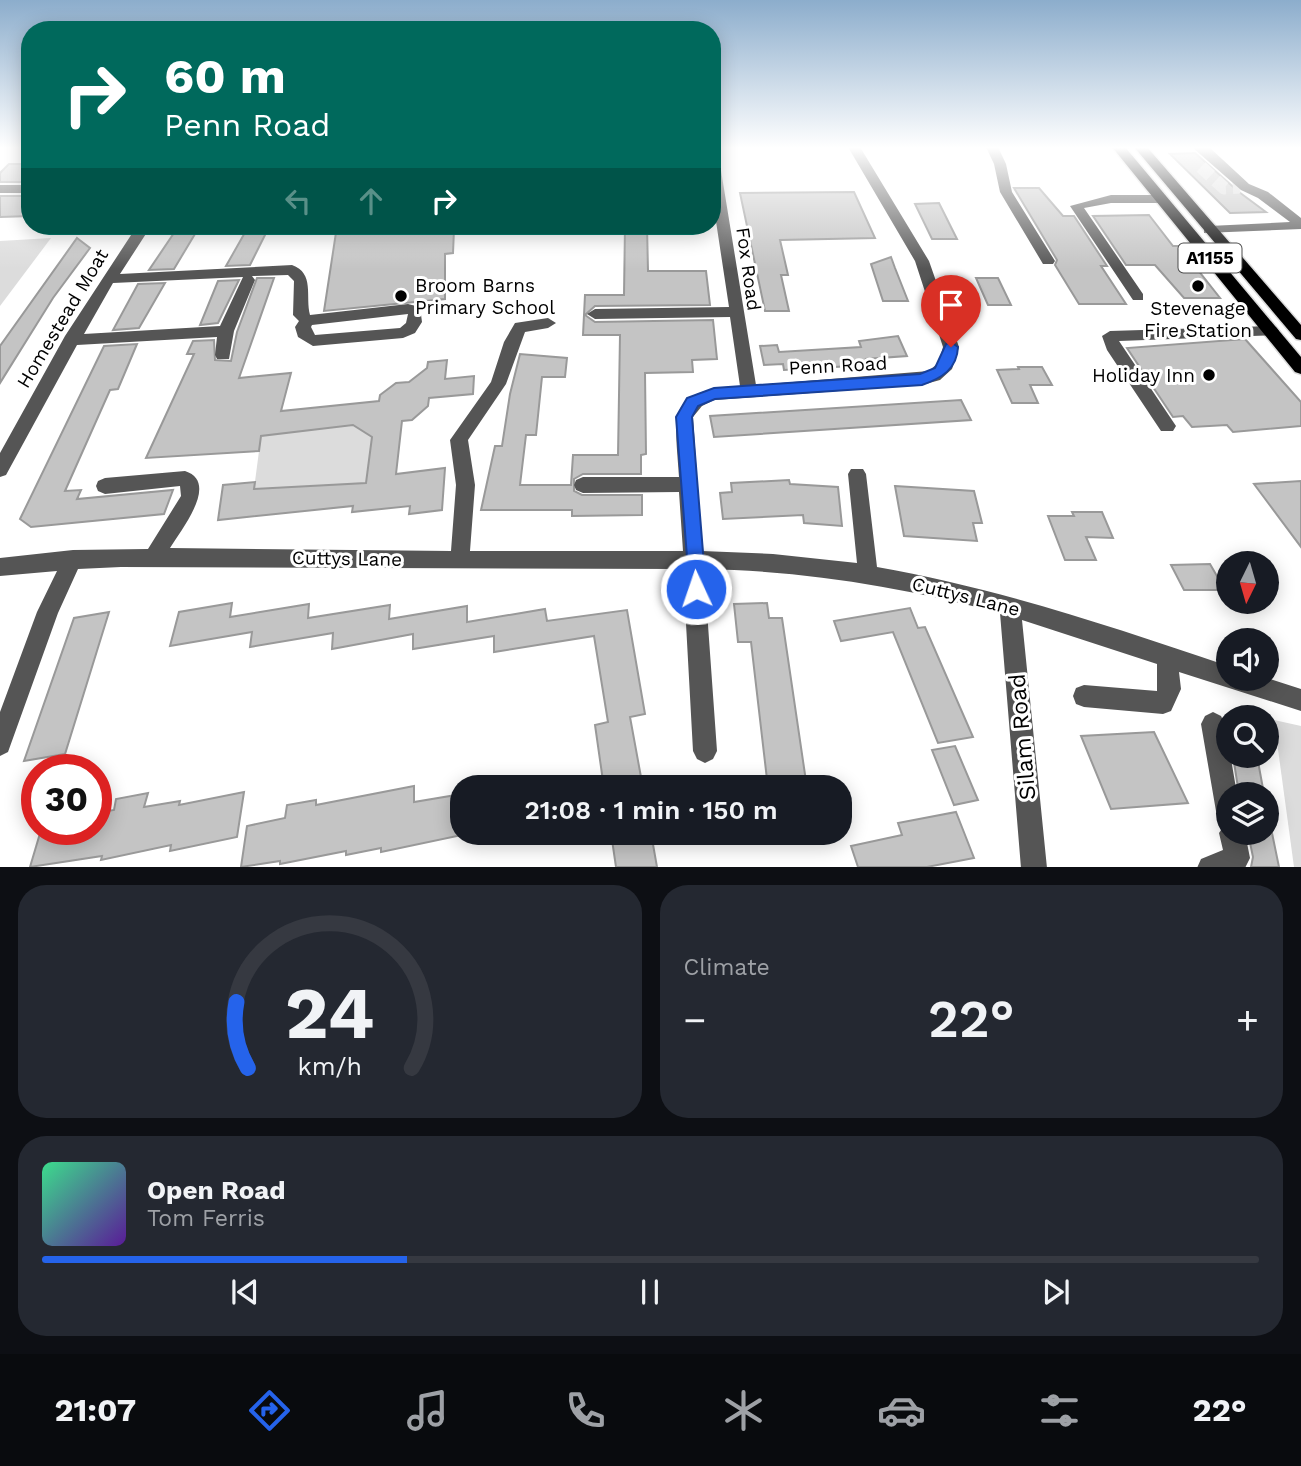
<!DOCTYPE html>
<meta charset="utf-8">
<style>
:root{--surface:#171b24;--page:#242831;--text:#f1f3f6;--muted:#9ea1a6;--line:#363941;--accent:#2563eb}
body{margin:0;font-family:"Work Sans",sans-serif;background:var(--page);color:var(--text);height:100vh;display:flex;flex-direction:column;font-size:26px;white-space:nowrap}
*{box-sizing:border-box;margin:0}
p{font-size:23px;color:var(--muted)}
.icon{flex:none;width:38px;height:38px;fill:none;stroke:currentColor;stroke-width:2;stroke-linecap:round;stroke-linejoin:round}
.map{position:relative;height:867px;overflow:hidden}
.sheet{display:flex;flex-direction:column;gap:18px;padding:18px;background:#0d0f14;flex:1}
.sheet>*{flex:none}
.hud{position:absolute;left:21px;top:21px;width:700px;height:214px;border-radius:28px;box-shadow:0 4px 18px #0003;background:#00695c;color:#fff;overflow:hidden}
.needle{width:46px;rotate:185deg}
.controls{position:absolute;left:1216px;top:551px;display:grid;gap:14px}
.controls a{display:grid;place-items:center;width:63px;height:63px;border-radius:50%;background:var(--surface);box-shadow:0 4px 18px #0003;font-size:35px}
.speed{position:absolute;left:21px;top:754px;display:flex;gap:14px;font-size:35px;font-weight:700;text-align:center}
.speed>*{display:grid;place-content:center;width:91px;height:91px;border-radius:50%;background:var(--surface);box-shadow:0 4px 18px #0003;line-height:1}
.speed .limit{border:10px solid #d22;background:#fff;color:#111}
.pin{position:absolute;display:grid;place-items:center;width:60px;height:60px;color:#fff;margin:-72px -30px;border-radius:50% 50% 50% 0;rotate:-45deg;box-shadow:0 0 7px #0007}
.pin .icon{rotate:45deg}
.me{position:absolute;width:77px;margin:-38px;rotate:357deg;stroke-linejoin:round;filter:drop-shadow(0 0 5px #0008)}
.turn{display:flex;align-items:center;gap:24px;height:147px;padding:0 28px;font-size:32px}
.turn .icon{width:91px;height:91px;stroke-width:2.5}
.turn b{display:block;font-size:49px;line-height:60px}
.lanes{display:flex;align-items:center;height:66px;padding:0 28px;background:#0003;justify-content:center;gap:35px;direction:ltr}
.lanes .off{opacity:.35}
.big{font-size:52px;font-weight:600;line-height:1.1}
.sheet .widget{flex:1;display:flex;flex-direction:column;justify-content:center;gap:10px;min-width:0;padding:0 24px;border-radius:28px;background:var(--page)}
.sheet .dial{align-items:center;gap:0}
.dial svg{height:182px;overflow:visible;fill:none;stroke:var(--line);stroke-width:7;stroke-linecap:round;text-anchor:middle}
.dial text{fill:var(--text);stroke:none}
.song{display:flex;align-items:center;gap:21px}
.cover{width:84px;height:84px;border-radius:10px;background:linear-gradient(135deg,hsl(150 70% 55%),hsl(270 70% 35%))}
.played{height:7px;border-radius:4px;background:linear-gradient(90deg,var(--accent) 30%,var(--line) 30%)}
.keys{display:flex;justify-content:space-around;direction:ltr}
.heat{display:flex;justify-content:space-between;align-items:center;font-size:38px;direction:ltr}
.sheet .tiles{flex:1;display:grid;gap:18px;grid-template-columns:1fr 1fr}
.widget:last-child{grid-column:span 2}
.trip{position:absolute;left:450px;top:775px;width:402px;height:70px;border-radius:28px;background:var(--surface);box-shadow:0 4px 18px #0003;font-weight:600;line-height:70px;text-align:center}
.menu{display:flex;height:112px;justify-content:space-around;align-items:center;background:#090b0e;color:var(--muted)}
.menu .icon{width:49px;height:49px}
.menu .selected{color:var(--accent)}
.menu b{font-size:32px;color:var(--text)}
.map>svg:first-child{display:block}
</style>
<div class="map">
<svg width="1301" height="868" viewBox="0 0 1301 868">
<rect width="100%" height="100%" fill="#fff"/>
<g fill="#dcdcdc">
<polygon points="51,238 0,306 0,241"/>
<polygon points="353,425 372,437 364,494 345,484 254,489 261,436"/>
<polygon points="1274,720 1301,726 1301,867 1294,867"/>
</g>
<g fill="#c4c4c4" stroke="#999" stroke-width="2">
<polygon points="1195,153 1239,192 1266,212 1230,213 1170,154"/>
<polygon points="9,164 30,164 30,182 0,182 0,173"/>
<polygon points="1014,188 1039,188 1063,216 1074,216 1107,266 1101,266 1126,304 1079,304 1055,265 1057,260"/>
<polygon points="854,192 875,238 780,240 788,275 781,275 789,311 765,311 740,193"/>
<polygon points="0,196 30,196 30,216 0,217"/>
<polygon points="939,203 957,239 932,239 915,204"/>
<polygon points="1149,215 1173,246 1179,246 1220,298 1184,298 1155,265 1126,265 1093,216"/>
<polygon points="337,226 378,226 377,229 445,226 445,230 454,229 453,253 445,254 445,299 324,311"/>
<polygon points="625,226 647,226 648,271 706,271 710,305 595,306 585,315 595,322 713,320 717,359 692,360 693,372 645,373 646,454 641,455 641,474 583,474 574,479 574,491 582,495 642,495 642,515 572,516 572,510 481,510 495,446 502,446 510,394 520,354 567,358 565,377 542,377 536,435 526,435 520,485 571,485 573,455 618,455 620,335 583,335 585,295 624,295"/>
<polygon points="198,229 174,269 149,270 176,230"/>
<polygon points="247,229 268,229 250,265 226,266"/>
<polygon points="77,238 90,248 53,298 0,383 0,346"/>
<polygon points="891,257 895,268 908,301 883,301 871,264"/>
<polygon points="257,278 274,278 239,378 291,373 281,411 379,401 380,395 396,383 409,382 427,368 428,362 447,360 445,379 474,376 473,394 429,398 428,406 412,420 402,421 396,474 445,468 442,510 409,514 410,506 352,512 353,506 218,520 223,485 255,482 254,489 366,483 372,437 353,425 261,436 259,451 146,458 194,354 187,354 193,341 214,340 215,360 231,361 237,332"/>
<polygon points="976,278 998,278 1011,305 988,305"/>
<polygon points="239,280 218,323 200,325 218,281"/>
<polygon points="165,283 139,328 113,330 138,284"/>
<polygon points="898,336 907,356 866,359 868,365 784,370 783,364 764,365 760,346 777,345 779,352 861,347 859,341"/>
<polygon points="1245,339 1301,402 1301,426 1233,432 1227,425 1192,427 1183,416 1173,417 1127,348"/>
<polygon points="137,344 118,389 110,390 65,491 81,490 77,499 173,490 164,514 31,527 20,519 104,346"/>
<polygon points="1018,367 1042,367 1052,385 1030,385 1038,403 1012,403 997,370 1019,369"/>
<polygon points="961,400 971,420 714,437 710,416"/>
<polygon points="789,480 790,484 838,487 842,526 804,523 803,515 723,519 720,493 732,492 731,483"/>
<polygon points="1301,481 1301,547 1254,484"/>
<polygon points="895,486 974,491 982,523 973,523 977,541 904,536"/>
<polygon points="1072,512 1102,512 1113,538 1086,537 1096,560 1065,560 1048,516 1074,516"/>
<polygon points="1210,564 1225,590 1184,590 1171,565"/>
<polygon points="232,603 230,617 309,604 308,618 390,605 389,619 467,606 467,622 545,609 547,621 627,610 645,714 630,717 643,788 604,788 595,725 608,722 594,636 494,652 494,636 413,649 413,634 332,649 333,633 250,647 252,632 170,646 179,612"/>
<polygon points="767,603 769,618 782,618 807,788 768,788 751,642 738,642 734,604"/>
<polygon points="910,608 918,628 925,627 973,737 938,743 893,632 841,641 834,621"/>
<polygon points="109,612 65,754 24,761 74,618"/>
<polygon points="1154,732 1188,803 1111,809 1081,736"/>
<polygon points="955,746 978,800 954,805 932,750"/>
<polygon points="1233,756 1257,756 1264,794 1239,794"/>
<polygon points="414,786 414,802 462,794 462,835 381,852 381,848 346,855 346,851 280,864 280,861 241,867 247,826 285,818 287,805 316,800 316,805"/>
<polygon points="244,792 237,837 170,851 171,845 101,860 102,856 30,867 41,830 96,830 96,813 114,810 116,799 148,793 144,807 180,801 179,805"/>
<polygon points="956,812 974,858 927,867 858,867 851,846 902,835 898,823"/>
<polygon points="611,833 651,833 657,867 616,867"/>
<polygon points="1248,833 1272,833 1279,867 1251,867 1253,857"/>
</g>
<g fill="none" stroke-linecap="round" stroke-linejoin="round">
<polyline stroke="#d9d9d9" stroke-width="13" stroke-dasharray="13 7" stroke-linecap="butt" points="1201,167 1224,188 1240,187"/>
<g stroke="#dbdbdb" stroke-width="3">
<g id="major">
<polygon points="1112,147 1125,147 1301,357 1301,374 1295,372"/>
<polygon points="1134,147 1147,147 1301,325 1301,340 1296,339"/>
</g>
</g>
<g fill="#555" fill-rule="evenodd">
<path d="M848,147H860L929,261L959,347L952,369L940,380L922,385L714,400L702,406L693,417L702,551L773,554L857,563L848,474L851,469H863L866,474L877,567C997,588 1113,627 1228,666V679L1267,678L1301,689V711L1179,672L1181,689L1171,711L1163,714L1084,707L1076,704L1073,696L1076,688L1084,685L1157,691V664L1022,620L1047,868H1021L1000,613C902,587 805,571 704,569L717,751L713,759L705,763L697,759L693,751L683,569L121,567L78,569L58,613L8,752L0,756V712L37,612L57,571L0,576V558L73,550L148,549L181,496L180,486L105,494L98,491L96,486L98,481L105,478L185,471C220,482 181,530 170,548L451,551L456,485L450,440L491,382L504,342L515,323L548,318L556,323L548,328L525,332L506,384L468,440L475,485L470,551H683L679,492L583,493L576,490L574,485L576,480L583,477H679C675,414 665,391 740,386L730,317L595,319L587,314L595,309L729,307L712,195V148L718,152L756,385L929,371L939,362L943,347L915,261Z"/>
<polygon points="986,147 998,147 1006,164 1012,192 1055,261 1053,264 1043,264 1000,192 994,164"/>
<polygon points="1192,147 1209,147 1249,184 1268,192 1301,218 1301,229 1204,233 1204,227 1209,226 1290,222 1258,198 1241,190"/>
<rect x="0" y="185" width="30" height="8"/>
<polygon points="1111,195 1161,195 1167,199 1161,203 1111,203 1084,208 1143,294 1143,300 1133,300 1070,206"/>
<path d="M137,226H151L120,274L292,265C315,273 305,297 310,315L408,304L420,307L422,322L415,333L403,338L313,346L298,337L295,327L299,321L293,315L294,281L288,275L252,276L255,280L234,331L229,359H217L215,355L217,337L77,345L6,475L0,477V453L65,336ZM243,277L220,326L84,334L113,283ZM408,314L406,323L400,328L315,335L311,327L312,325Z"/>
<polygon points="1271,326 1276,327 1279,331 1276,335 1119,341 1176,426 1173,431 1161,431 1107,350 1102,336 1110,331"/>
<polygon points="1213,712 1221,716 1225,724 1237,794 1228,794 1228,833 1245,833 1250,858 1245,868 1197,868 1201,859 1223,850 1219,833 1226,823 1219,820 1216,811 1201,724 1205,716"/>
</g>
<use href="#major" fill="#000" fill-rule="evenodd"/>
</g>
<linearGradient id="sky" x2="0" y2="1"><stop stop-color="#8cadcc"/><stop offset="0.55" stop-color="#fff"/><stop offset="1" stop-color="#fff" stop-opacity="0"/></linearGradient>
<rect width="1301" height="269" fill="url(#sky)"/>
<path fill="#2563eb" stroke="#184099" stroke-width="2" d="M951,342L958,347C957,369 942,378 922,385L715,399L698,406L692,417L706,589L703,595L696,598L690,595L676,417L687,398L714,388L920,374L935,368L946,344Z"/>
<g fill="#000" stroke="#fff" stroke-width="2.5">
<circle cx="1198" cy="286" r="7"/>
<circle cx="401" cy="296" r="7"/>
<circle cx="1209" cy="375" r="7"/>
</g>
<g text-anchor="middle" stroke-width="6" stroke-linejoin="round" paint-order="stroke">
<rect fill="#fff" stroke="#4c4c4c" stroke-width="2" x="1178.5" y="243.5" width="63" height="29" rx="5"/>
<g font-size="18" font-weight="bold" fill="#000">
<text x="1210" y="264">A1155</text>
</g>
<g font-size="19" fill="#000" stroke="#fff">
<text transform="translate(749 269) rotate(82)" y="7">Fox Road</text>
<text transform="translate(62 318) rotate(-59)" y="7">Homestead Moat</text>
<text transform="translate(838 365) rotate(-3)" y="7">Penn Road</text>
<text transform="translate(347 558) rotate(1)" y="7">Cuttys Lane</text>
<text transform="translate(966 596) rotate(14)" y="7">Cuttys Lane</text>
</g>
<g font-size="19" fill="#000" stroke="#fff" text-anchor="start">
<text x="415" y="292">Broom Barns<tspan x="415" dy="22">Primary School</tspan></text>
<text x="1198" y="315" text-anchor="middle">Stevenage<tspan x="1198" dy="22">Fire Station</tspan></text>
<text x="1195" y="382" text-anchor="end">Holiday Inn</text>
</g>
<g font-size="23" fill="#000" stroke="#fff">
<text transform="translate(1022 737) rotate(-95)" y="8">Silam Road</text>
</g>
</g>
</svg>
<div class="controls">
<a><svg class="needle" viewBox="-14 -14 28 28"><path d="M0-13l5 13h-10z" fill="#e53935"/><path d="M0 13l5-13h-10z" fill="#9ea1a6"/></svg></a>
<a><svg class="icon" aria-label="sound" viewBox="0 0 24 24"><path d="M4 9h4l5-4v14l-5-4H4zM17 9q2 3 0 6"/></svg></a>
<a><svg class="icon" aria-label="search" viewBox="0 0 24 24"><circle cx="10" cy="10" r="6"/><path d="M15 15l6 6"/></svg></a>
<a><svg class="icon" aria-label="layers" viewBox="0 0 24 24"><path d="M12 4l9 5-9 5-9-5zM3 14l9 5 9-5"/></svg></a>
</div>
<div class="speed"><div class="limit">30</div></div>
<div class="pin" style="left:951px;top:347px;background:#d93025"><svg class="icon" aria-label="arrive" viewBox="0 0 24 24"><path d="M6 21V4h12l-3 4 3 4H6"/></svg></div>
<svg class="me" style="left:696px;top:589px" viewBox="-20 -20 40 40"><circle r="17" fill="#2563eb" stroke="#fff" stroke-width="3"/><path d="M0-11L8 9 0 5-8 9z" fill="#fff"/></svg>
<div class="trip">21:08 · 1 min · 150 m</div>
<div class="hud">
<div class="turn"><svg class="icon" aria-label="right" viewBox="0 0 24 24"><path d="M7 20v-9h11M14 6l5 5-5 5"/></svg><div><b>60 m</b>Penn Road</div></div>
<div class="lanes"><svg class="icon off" aria-label="left" viewBox="0 0 24 24"><path d="M17 20v-9H6M10 6l-5 5 5 5"/></svg><svg class="icon off" aria-label="ahead" viewBox="0 0 24 24"><path d="M12 20V5M6 11l6-6 6 6"/></svg><svg class="icon" aria-label="right" viewBox="0 0 24 24"><path d="M7 20v-9h11M14 6l5 5-5 5"/></svg></div>
</div>
</div>
<section class="sheet">
<div class="tiles">
<div class="widget dial"><svg viewBox="0 0 100 80">
<path d="M14 69A42 42 0 1 1 86 69"/>
<path d="M14 69A42 42 0 0 1 9 40" stroke="#2563eb"/>
<text x="50" y="56" font-size="32" font-weight="700">24</text>
<text x="50" y="72" font-size="11">km/h</text>
</svg></div>
<div class="widget"><p>Climate</p>
<div class="heat"><a>−</a><b class="big">22°</b><a>+</a></div>
</div>
<div class="widget">
<div class="song"><i class="cover"></i><div><b>Open Road</b><p>Tom Ferris</p></div></div>
<div class="played"></div>
<div class="keys"><svg class="icon" aria-label="previous" viewBox="0 0 24 24"><path d="M18 5L8 12l10 7zM5 5v14"/></svg><svg class="icon" aria-label="pause" viewBox="0 0 24 24"><path d="M8 5v14M16 5v14"/></svg><svg class="icon" aria-label="next" viewBox="0 0 24 24"><path d="M6 5l10 7-10 7zM19 5v14"/></svg></div>
</div>
</div>
</section>
<nav class="menu">
<b>21:07</b>
<svg class="icon selected" aria-label="directions" viewBox="0 0 24 24"><path d="M12 3l9 9-9 9-9-9zM9 14v-3h6M13 9l2 2-2 2"/></svg>
<svg class="icon" aria-label="music" viewBox="0 0 24 24"><path d="M9 18V5l10-2v13"/><circle cx="6" cy="18" r="3"/><circle cx="16" cy="16" r="3"/></svg>
<svg class="icon" aria-label="phone" viewBox="0 0 24 24"><path d="M5 4h4l2 5-3 2q2 4 5 5l2-3 5 2v4C11 20 4 13 5 4z"/></svg>
<svg class="icon" aria-label="climate" viewBox="0 0 24 24"><path d="M12 3v18M4 7l16 10M4 17L20 7"/></svg>
<svg class="icon" aria-label="car" viewBox="0 0 24 24"><path d="M5 17H2v-5l4-1 3-4h7l3 4 3 1v5h-3M9 17h6M6 11h13"/><circle cx="7" cy="17" r="2"/><circle cx="17" cy="17" r="2"/></svg>
<svg class="icon" aria-label="filters" viewBox="0 0 24 24"><path d="M4 7h16M4 17h16"/><circle cx="9" cy="7" r="2"/><circle cx="15" cy="17" r="2"/></svg>
<b>22°</b>
</nav>
